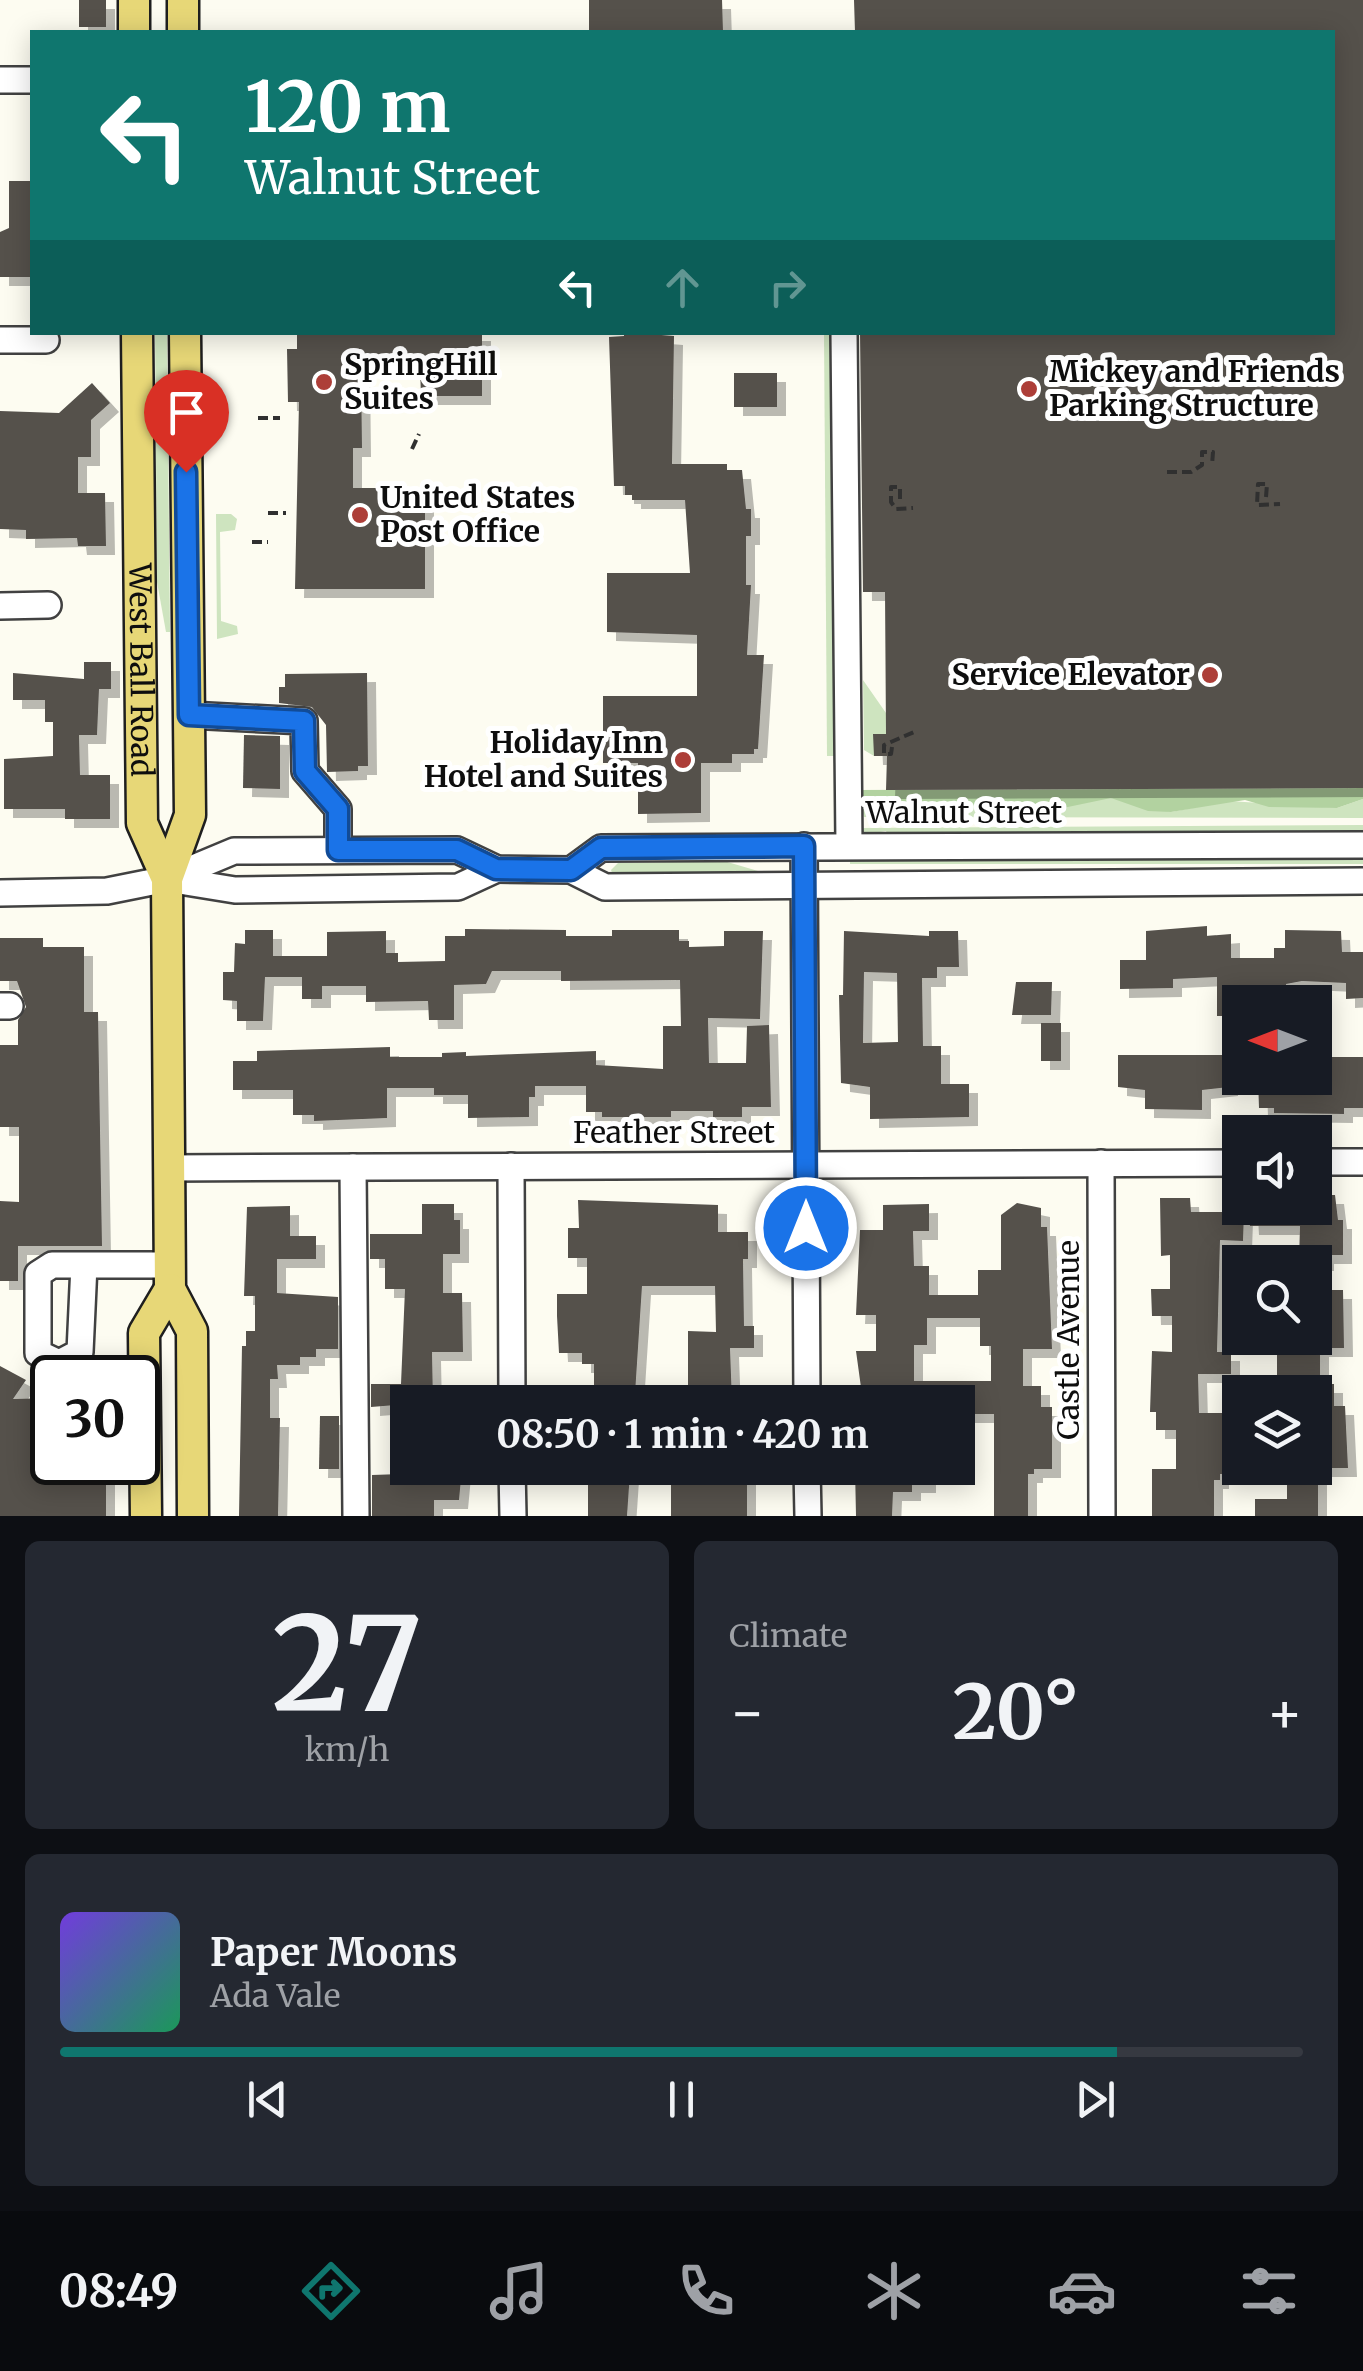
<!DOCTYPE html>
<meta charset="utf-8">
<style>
:root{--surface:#171b24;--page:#242831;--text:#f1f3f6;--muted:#9ea1a6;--line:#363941;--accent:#0f766e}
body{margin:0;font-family:Merriweather,serif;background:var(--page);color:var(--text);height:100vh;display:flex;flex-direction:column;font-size:38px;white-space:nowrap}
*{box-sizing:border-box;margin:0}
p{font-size:32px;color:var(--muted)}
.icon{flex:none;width:55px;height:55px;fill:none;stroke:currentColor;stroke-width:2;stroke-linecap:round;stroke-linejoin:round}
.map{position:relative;height:1516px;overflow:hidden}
.side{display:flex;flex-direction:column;gap:25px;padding:25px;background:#0d0f14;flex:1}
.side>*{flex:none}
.banner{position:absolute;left:30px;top:30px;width:1305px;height:305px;border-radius:0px;box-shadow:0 5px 25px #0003;background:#0f766e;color:#fff;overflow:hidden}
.needle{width:65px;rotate:270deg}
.fabs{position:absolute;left:1222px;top:985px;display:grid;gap:20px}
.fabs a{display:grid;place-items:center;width:110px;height:110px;border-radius:0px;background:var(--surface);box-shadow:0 5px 25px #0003;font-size:50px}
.speed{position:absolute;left:30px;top:1355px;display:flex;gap:20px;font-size:50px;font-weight:700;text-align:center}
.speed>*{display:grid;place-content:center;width:130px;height:130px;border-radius:50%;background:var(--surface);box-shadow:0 5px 25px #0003;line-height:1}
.speed .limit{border:5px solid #111;border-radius:15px;background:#fff;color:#111}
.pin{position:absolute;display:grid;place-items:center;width:85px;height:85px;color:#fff;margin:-102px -42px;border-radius:50% 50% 50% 0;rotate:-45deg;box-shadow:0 0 10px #0007}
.pin .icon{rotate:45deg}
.me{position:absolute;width:110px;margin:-55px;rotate:0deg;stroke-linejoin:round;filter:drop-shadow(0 0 8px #0008)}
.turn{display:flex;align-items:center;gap:35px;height:210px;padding:0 50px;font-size:45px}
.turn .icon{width:130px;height:130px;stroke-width:2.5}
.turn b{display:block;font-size:70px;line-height:85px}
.lanes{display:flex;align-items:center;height:95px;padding:0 50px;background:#0003;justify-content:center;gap:50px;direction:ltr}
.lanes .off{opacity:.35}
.big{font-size:75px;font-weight:700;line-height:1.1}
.side .tile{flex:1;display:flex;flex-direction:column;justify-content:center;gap:15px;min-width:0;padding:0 35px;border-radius:15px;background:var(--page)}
.side .dial{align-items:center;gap:0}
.dial b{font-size:130px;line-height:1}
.song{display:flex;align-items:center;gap:30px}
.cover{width:120px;height:120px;border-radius:15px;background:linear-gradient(135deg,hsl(260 70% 55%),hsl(150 70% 35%))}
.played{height:10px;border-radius:5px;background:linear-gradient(90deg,var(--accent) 85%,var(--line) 85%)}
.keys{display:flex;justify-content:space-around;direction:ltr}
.heat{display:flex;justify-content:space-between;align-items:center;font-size:55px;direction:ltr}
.side .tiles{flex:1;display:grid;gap:25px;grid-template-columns:1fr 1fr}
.tile:last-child{grid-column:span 2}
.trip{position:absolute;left:390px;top:1385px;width:585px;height:100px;border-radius:0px;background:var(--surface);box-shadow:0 5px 25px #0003;font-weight:700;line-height:100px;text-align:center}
.menu{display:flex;height:160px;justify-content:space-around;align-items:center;background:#090b0e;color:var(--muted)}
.menu .icon{width:70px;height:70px}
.menu .active{color:var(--accent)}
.menu b{font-size:45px;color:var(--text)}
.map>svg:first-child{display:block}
</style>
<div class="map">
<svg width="1363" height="1516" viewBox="0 0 1363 1516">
<defs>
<filter id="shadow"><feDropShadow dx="9" dy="9" stdDeviation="0" flood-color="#0004"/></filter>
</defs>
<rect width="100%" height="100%" fill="#fdfcf1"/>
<g fill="#cee4bf">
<polygon points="155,333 167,333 170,632 166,632 157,582"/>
<polygon points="824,333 835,333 837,756 827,756"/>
<polygon points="216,514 231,514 237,519 235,530 220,532 221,621 237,626 238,634 217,639"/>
<polygon points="863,680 886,713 886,734 874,735 874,756 864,750"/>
<polygon points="1112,798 1171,812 1229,801 1337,808 1363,799 1363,818 864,817 861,807 908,811 959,802"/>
<polygon points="1363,825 1363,833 889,837 886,831 865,835 860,828"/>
<polygon points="1363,854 1363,864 850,864 850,859"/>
<polygon points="724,861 765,873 613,875 611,870 618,863"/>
</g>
<polygon fill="#b2d2a0" points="1363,788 1363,799 1337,808 1269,807 1245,800 1171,812 1148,811 1111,798 1039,813 1005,813 959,802 908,811 861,807 859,790"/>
<g fill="#55514c" fill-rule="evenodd" filter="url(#shadow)">
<rect x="79" y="0" width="27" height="27"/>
<polygon points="589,0 722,0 723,32 589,32"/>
<polygon points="854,0 1363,0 1363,788 886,790 887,756 874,756 873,734 886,734 885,592 863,592 860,332 1332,332 1332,32 855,32"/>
<polygon points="9,181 32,181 32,277 0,277 0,232 9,228"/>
<polygon points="297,332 482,332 482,396 421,396 420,368 361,368 362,448 353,448 353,488 425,488 425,589 295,589 299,402 288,402 287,349 297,349"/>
<polygon points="624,332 674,336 672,464 727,464 727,470 742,470 746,509 751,509 751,536 746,536 746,585 751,585 747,655 764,655 758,749 754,749 754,754 732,754 732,763 701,763 701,813 638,814 638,763 603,763 603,696 697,696 697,635 607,632 607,573 690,573 685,500 632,500 632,495 625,495 625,486 614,486 609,337 624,336"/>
<rect x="734" y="373" width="43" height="34"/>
<polygon points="92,383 110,403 91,420 91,457 78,457 78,493 105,493 106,546 78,546 77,538 26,539 26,530 0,529 0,411 59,413"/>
<polygon points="84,662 111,662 111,689 99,689 97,735 79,735 80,775 110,775 110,819 65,819 65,809 4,809 4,759 53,756 53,722 45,722 45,700 13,700 13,673 84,679"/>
<polygon points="367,673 368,766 358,766 358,771 327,772 326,725 312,707 279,703 279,687 285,687 285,674"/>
<polygon points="244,735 280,736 280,789 243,788"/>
<polygon points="1207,926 1207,936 1231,934 1231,958 1274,958 1274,948 1285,948 1285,930 1341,931 1342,952 1363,952 1363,998 1346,999 1346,983 1302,981 1286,984 1286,997 1241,997 1240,1016 1217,1016 1217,977 1173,979 1173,988 1120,989 1120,960 1146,960 1146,931"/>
<polygon points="465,929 566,930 566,936 612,936 612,930 679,930 679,941 689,941 689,947 724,946 724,931 763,931 760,1019 708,1018 709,1063 746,1063 747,1026 769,1025 771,1107 742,1107 742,1117 713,1117 713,1111 671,1111 671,1117 602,1117 602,1112 586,1112 586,1086 535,1086 535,1097 529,1097 529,1117 468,1118 468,1095 434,1095 434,1088 387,1088 387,1118 314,1121 314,1115 293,1115 293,1090 233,1090 233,1061 257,1061 257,1051 390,1047 390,1057 442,1057 442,1053 466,1052 466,1056 596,1051 596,1065 663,1069 663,1026 681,1026 680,980 561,981 561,971 492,971 486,984 454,985 454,1020 429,1020 428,1001 366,1002 366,986 322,986 322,999 302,999 302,977 265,977 263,1021 237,1021 237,1001 223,1000 223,972 234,972 235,943 245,944 245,930 273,930 273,956 327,956 327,932 386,931 386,953 398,953 398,962 445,961 445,936 465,936"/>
<path d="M844,931L929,936V931H958L959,967H937V978H922L923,1046H941V1084H969V1117L870,1119V1087L841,1083L839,995H843ZM864,972L897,973L898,1042L863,1043Z"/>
<polygon points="0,938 43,938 43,947 84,947 84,1012 98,1012 102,1246 18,1246 18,1281 0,1281 0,1201 19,1202 19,1127 0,1127 0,1045 18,1045 18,1020 26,1007 17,981 0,981"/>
<polygon points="1016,982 1052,982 1051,1015 1012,1015"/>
<rect x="1041" y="1023" width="20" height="38"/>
<polygon points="1118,1055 1229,1055 1229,1087 1202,1090 1202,1110 1145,1109 1145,1090 1118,1087"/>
<polygon points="1315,1057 1363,1057 1363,1108 1344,1108 1344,1114 1274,1113 1274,1108 1259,1108 1258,1078 1315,1078"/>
<polygon points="1315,1195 1335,1195 1338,1220 1343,1220 1343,1255 1325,1255 1325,1262 1299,1262 1300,1226 1250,1226 1249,1208 1315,1208"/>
<polygon points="1160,1198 1190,1198 1191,1212 1244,1212 1243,1241 1220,1240 1217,1352 1231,1352 1231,1374 1198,1374 1199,1413 1240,1413 1240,1455 1233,1455 1233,1474 1220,1474 1220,1480 1214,1480 1214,1516 1152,1516 1152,1469 1176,1469 1176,1430 1156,1430 1156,1412 1150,1412 1152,1351 1172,1352 1172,1316 1152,1316 1151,1289 1170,1289 1170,1255 1161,1256"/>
<polygon points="578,1200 718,1205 718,1232 748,1232 748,1259 743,1259 744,1326 754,1326 754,1348 730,1348 732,1402 688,1402 688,1331 716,1332 715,1286 642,1286 635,1394 622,1394 621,1402 594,1402 594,1364 582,1364 582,1353 559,1353 557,1316 557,1294 587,1294 587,1258 568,1258 568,1228 579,1228"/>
<path d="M1017,1203L1041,1208V1227H1047L1052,1349H1023V1386H1041V1407H1052V1469H1034V1474H1028V1516H994V1414H958V1402H863L856,1351H876V1315H856L860,1230H883V1205L929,1204V1231H913L914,1266H929V1295H978V1270H1001V1215ZM927,1318H980V1346H991V1381H914V1345H927Z"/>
<polygon points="422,1204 454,1204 454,1220 460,1220 460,1254 443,1254 443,1293 462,1293 463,1352 432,1352 433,1402 371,1407 371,1384 401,1384 405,1289 385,1289 385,1259 370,1259 370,1234 422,1234"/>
<polygon points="290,1206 290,1236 316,1236 316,1259 277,1259 277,1293 338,1297 338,1349 316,1349 316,1357 300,1357 300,1365 277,1365 278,1379 270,1379 270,1418 280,1418 278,1516 239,1516 242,1346 246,1346 246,1331 255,1331 255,1296 244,1296 247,1207"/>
<polygon points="1315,1290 1343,1290 1344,1348 1320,1348 1320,1384 1334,1384 1334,1406 1345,1406 1348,1468 1318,1468 1318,1516 1255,1516 1255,1499 1287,1499 1287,1468 1315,1468 1315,1392 1277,1392 1277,1338 1315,1338"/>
<polygon points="0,1366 26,1380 13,1399 52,1398 52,1462 106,1462 106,1516 0,1516"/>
<polygon points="320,1416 339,1416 339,1469 319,1469"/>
<polygon points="431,1468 462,1468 459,1500 434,1500 434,1516 372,1516 372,1475 431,1473"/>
<polygon points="588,1468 630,1472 627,1516 588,1516"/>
<polygon points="689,1468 747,1468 747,1516 671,1516 671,1475 689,1475"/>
<polygon points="855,1468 927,1468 927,1484 912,1484 912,1492 893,1492 892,1516 856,1516"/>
</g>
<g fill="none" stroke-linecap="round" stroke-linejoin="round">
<g stroke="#414141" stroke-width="30">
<g id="minor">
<polyline points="0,80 32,80"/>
<polyline points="844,332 849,845"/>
<polyline points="0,340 46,340"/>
<polyline points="0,606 48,605"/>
<polyline points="189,715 304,721 305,771 338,809 338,850"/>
<polyline points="804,846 807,1402"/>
<polyline points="571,870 601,848 1363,845"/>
<polyline points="167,879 235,890 458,887 497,869"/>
<polyline points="0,893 107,891 167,879 234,851 457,850 497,869 571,870 605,887 1363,881"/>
<polyline points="0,1006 10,1006"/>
<polyline points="1315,1162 1363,1162"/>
<polyline points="1101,1163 1102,1516"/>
<polyline points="511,1166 512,1402"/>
<polyline points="353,1167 356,1516"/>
<polyline points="169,1168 1240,1163"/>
<polyline points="84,1265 80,1352 59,1363 38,1353 38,1274 52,1265 169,1265"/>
<polyline points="512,1468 513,1516"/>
<polyline points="807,1468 808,1516"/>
</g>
</g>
<g stroke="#1f1f1f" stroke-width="35">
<g id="major">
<polyline points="134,0 134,32"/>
<polyline points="183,0 183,32"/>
<path id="s1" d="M137,332L142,823L167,879"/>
<polyline points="185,332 190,815 167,879 170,1289 192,1331 193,1516"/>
<polyline points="146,1516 144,1333 170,1289"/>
</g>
</g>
<g stroke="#303030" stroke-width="4" stroke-dasharray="10 5" stroke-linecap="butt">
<polyline points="258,418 280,418"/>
<polyline points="412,449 419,434"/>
<polyline points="1167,472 1191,472 1202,465 1202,452 1213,452 1212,465"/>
<polyline points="1266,497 1267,484 1258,484 1257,505 1280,504"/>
<polyline points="900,499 900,487 891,487 891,502 896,509 913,508"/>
<polyline points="268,513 286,513"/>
<polyline points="252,542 268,542"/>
<polyline points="892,747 891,754 884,754 884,745 914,732"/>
</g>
<use href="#minor" stroke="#fff" stroke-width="25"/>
<use href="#major" stroke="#e7d777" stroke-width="30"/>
</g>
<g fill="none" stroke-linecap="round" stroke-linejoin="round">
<g stroke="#114b97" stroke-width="25">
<polyline id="route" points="186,472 189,715 304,721 305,771 338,809 338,850 457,850 496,869 571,870 601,848 804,846 806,1228"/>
</g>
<use href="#route" stroke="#1a73e8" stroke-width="18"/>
</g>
<g fill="#ad3e38" stroke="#fff" stroke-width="4">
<circle cx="324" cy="382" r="10"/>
<circle cx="1029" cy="389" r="10"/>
<circle cx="360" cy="515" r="10"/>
<circle cx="1210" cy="675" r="10"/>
<circle cx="683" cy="760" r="10"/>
</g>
<g text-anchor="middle" stroke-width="10" stroke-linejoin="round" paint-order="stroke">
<g font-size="30" font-weight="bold" fill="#0e0e0e" stroke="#fff" text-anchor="start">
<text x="344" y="375">SpringHill<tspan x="344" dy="34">Suites</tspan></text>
<text x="1049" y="382">Mickey and Friends<tspan x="1049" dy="34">Parking Structure</tspan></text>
<text x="380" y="508">United States<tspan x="380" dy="34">Post Office</tspan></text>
<text x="1190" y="685" text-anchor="end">Service Elevator</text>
<text x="663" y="753" text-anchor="end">Holiday Inn<tspan x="663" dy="34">Hotel and Suites</tspan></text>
</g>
<g font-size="30" fill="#0e0e0e" stroke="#fff">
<text dy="10" stroke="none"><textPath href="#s1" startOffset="338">West Ball Road</textPath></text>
<text x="964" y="823">Walnut Street</text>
<text x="674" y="1143">Feather Street</text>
<text transform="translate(1069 1340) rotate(-90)" y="10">Castle Avenue</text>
</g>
</g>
</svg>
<div class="fabs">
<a><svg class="needle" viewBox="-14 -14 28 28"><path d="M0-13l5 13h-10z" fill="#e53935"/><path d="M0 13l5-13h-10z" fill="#9ea1a6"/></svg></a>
<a><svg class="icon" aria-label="sound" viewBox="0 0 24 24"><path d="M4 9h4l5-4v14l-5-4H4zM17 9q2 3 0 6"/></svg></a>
<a><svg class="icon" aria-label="search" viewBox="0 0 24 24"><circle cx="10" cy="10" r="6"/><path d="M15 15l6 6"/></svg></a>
<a><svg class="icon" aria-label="layers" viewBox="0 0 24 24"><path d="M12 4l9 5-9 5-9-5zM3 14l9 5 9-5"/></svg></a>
</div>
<div class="speed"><div class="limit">30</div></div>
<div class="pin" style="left:186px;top:472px;background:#d93025"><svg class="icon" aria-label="arrive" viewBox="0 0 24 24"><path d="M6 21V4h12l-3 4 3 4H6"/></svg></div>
<svg class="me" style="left:806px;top:1228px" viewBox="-20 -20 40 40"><circle r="17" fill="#1a73e8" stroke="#fff" stroke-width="3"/><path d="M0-11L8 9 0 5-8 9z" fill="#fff"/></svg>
<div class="trip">08:50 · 1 min · 420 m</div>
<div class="banner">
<div class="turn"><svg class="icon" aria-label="left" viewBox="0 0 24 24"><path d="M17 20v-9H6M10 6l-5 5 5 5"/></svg><div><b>120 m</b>Walnut Street</div></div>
<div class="lanes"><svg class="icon" aria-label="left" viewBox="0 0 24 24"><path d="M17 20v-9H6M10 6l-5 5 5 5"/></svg><svg class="icon off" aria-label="ahead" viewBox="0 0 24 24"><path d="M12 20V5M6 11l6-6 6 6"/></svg><svg class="icon off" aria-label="right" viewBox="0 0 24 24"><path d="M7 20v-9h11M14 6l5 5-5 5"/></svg></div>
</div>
</div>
<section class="side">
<div class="tiles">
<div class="tile dial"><b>27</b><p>km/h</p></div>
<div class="tile"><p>Climate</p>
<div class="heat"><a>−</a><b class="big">20°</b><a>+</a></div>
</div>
<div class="tile">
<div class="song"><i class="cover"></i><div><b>Paper Moons</b><p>Ada Vale</p></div></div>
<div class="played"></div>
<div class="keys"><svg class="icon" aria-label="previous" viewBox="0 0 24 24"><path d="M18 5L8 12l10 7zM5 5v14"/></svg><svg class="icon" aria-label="pause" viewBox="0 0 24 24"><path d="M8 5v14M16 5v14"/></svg><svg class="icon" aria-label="next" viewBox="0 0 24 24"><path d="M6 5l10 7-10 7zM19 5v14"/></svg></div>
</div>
</div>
</section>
<nav class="menu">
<b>08:49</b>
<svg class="icon active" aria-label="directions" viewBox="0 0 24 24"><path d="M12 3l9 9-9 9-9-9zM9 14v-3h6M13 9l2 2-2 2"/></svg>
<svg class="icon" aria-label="music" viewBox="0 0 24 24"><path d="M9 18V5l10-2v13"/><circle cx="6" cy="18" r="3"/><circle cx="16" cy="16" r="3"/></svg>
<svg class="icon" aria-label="phone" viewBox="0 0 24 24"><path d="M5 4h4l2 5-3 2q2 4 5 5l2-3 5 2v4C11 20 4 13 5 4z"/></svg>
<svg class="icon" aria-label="climate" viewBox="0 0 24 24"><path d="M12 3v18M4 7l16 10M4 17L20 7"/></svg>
<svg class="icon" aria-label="car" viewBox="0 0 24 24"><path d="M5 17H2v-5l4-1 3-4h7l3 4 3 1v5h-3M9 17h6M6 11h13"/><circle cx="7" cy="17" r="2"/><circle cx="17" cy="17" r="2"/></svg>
<svg class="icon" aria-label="filters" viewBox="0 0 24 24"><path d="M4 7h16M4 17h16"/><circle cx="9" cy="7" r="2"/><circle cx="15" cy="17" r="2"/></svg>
</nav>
